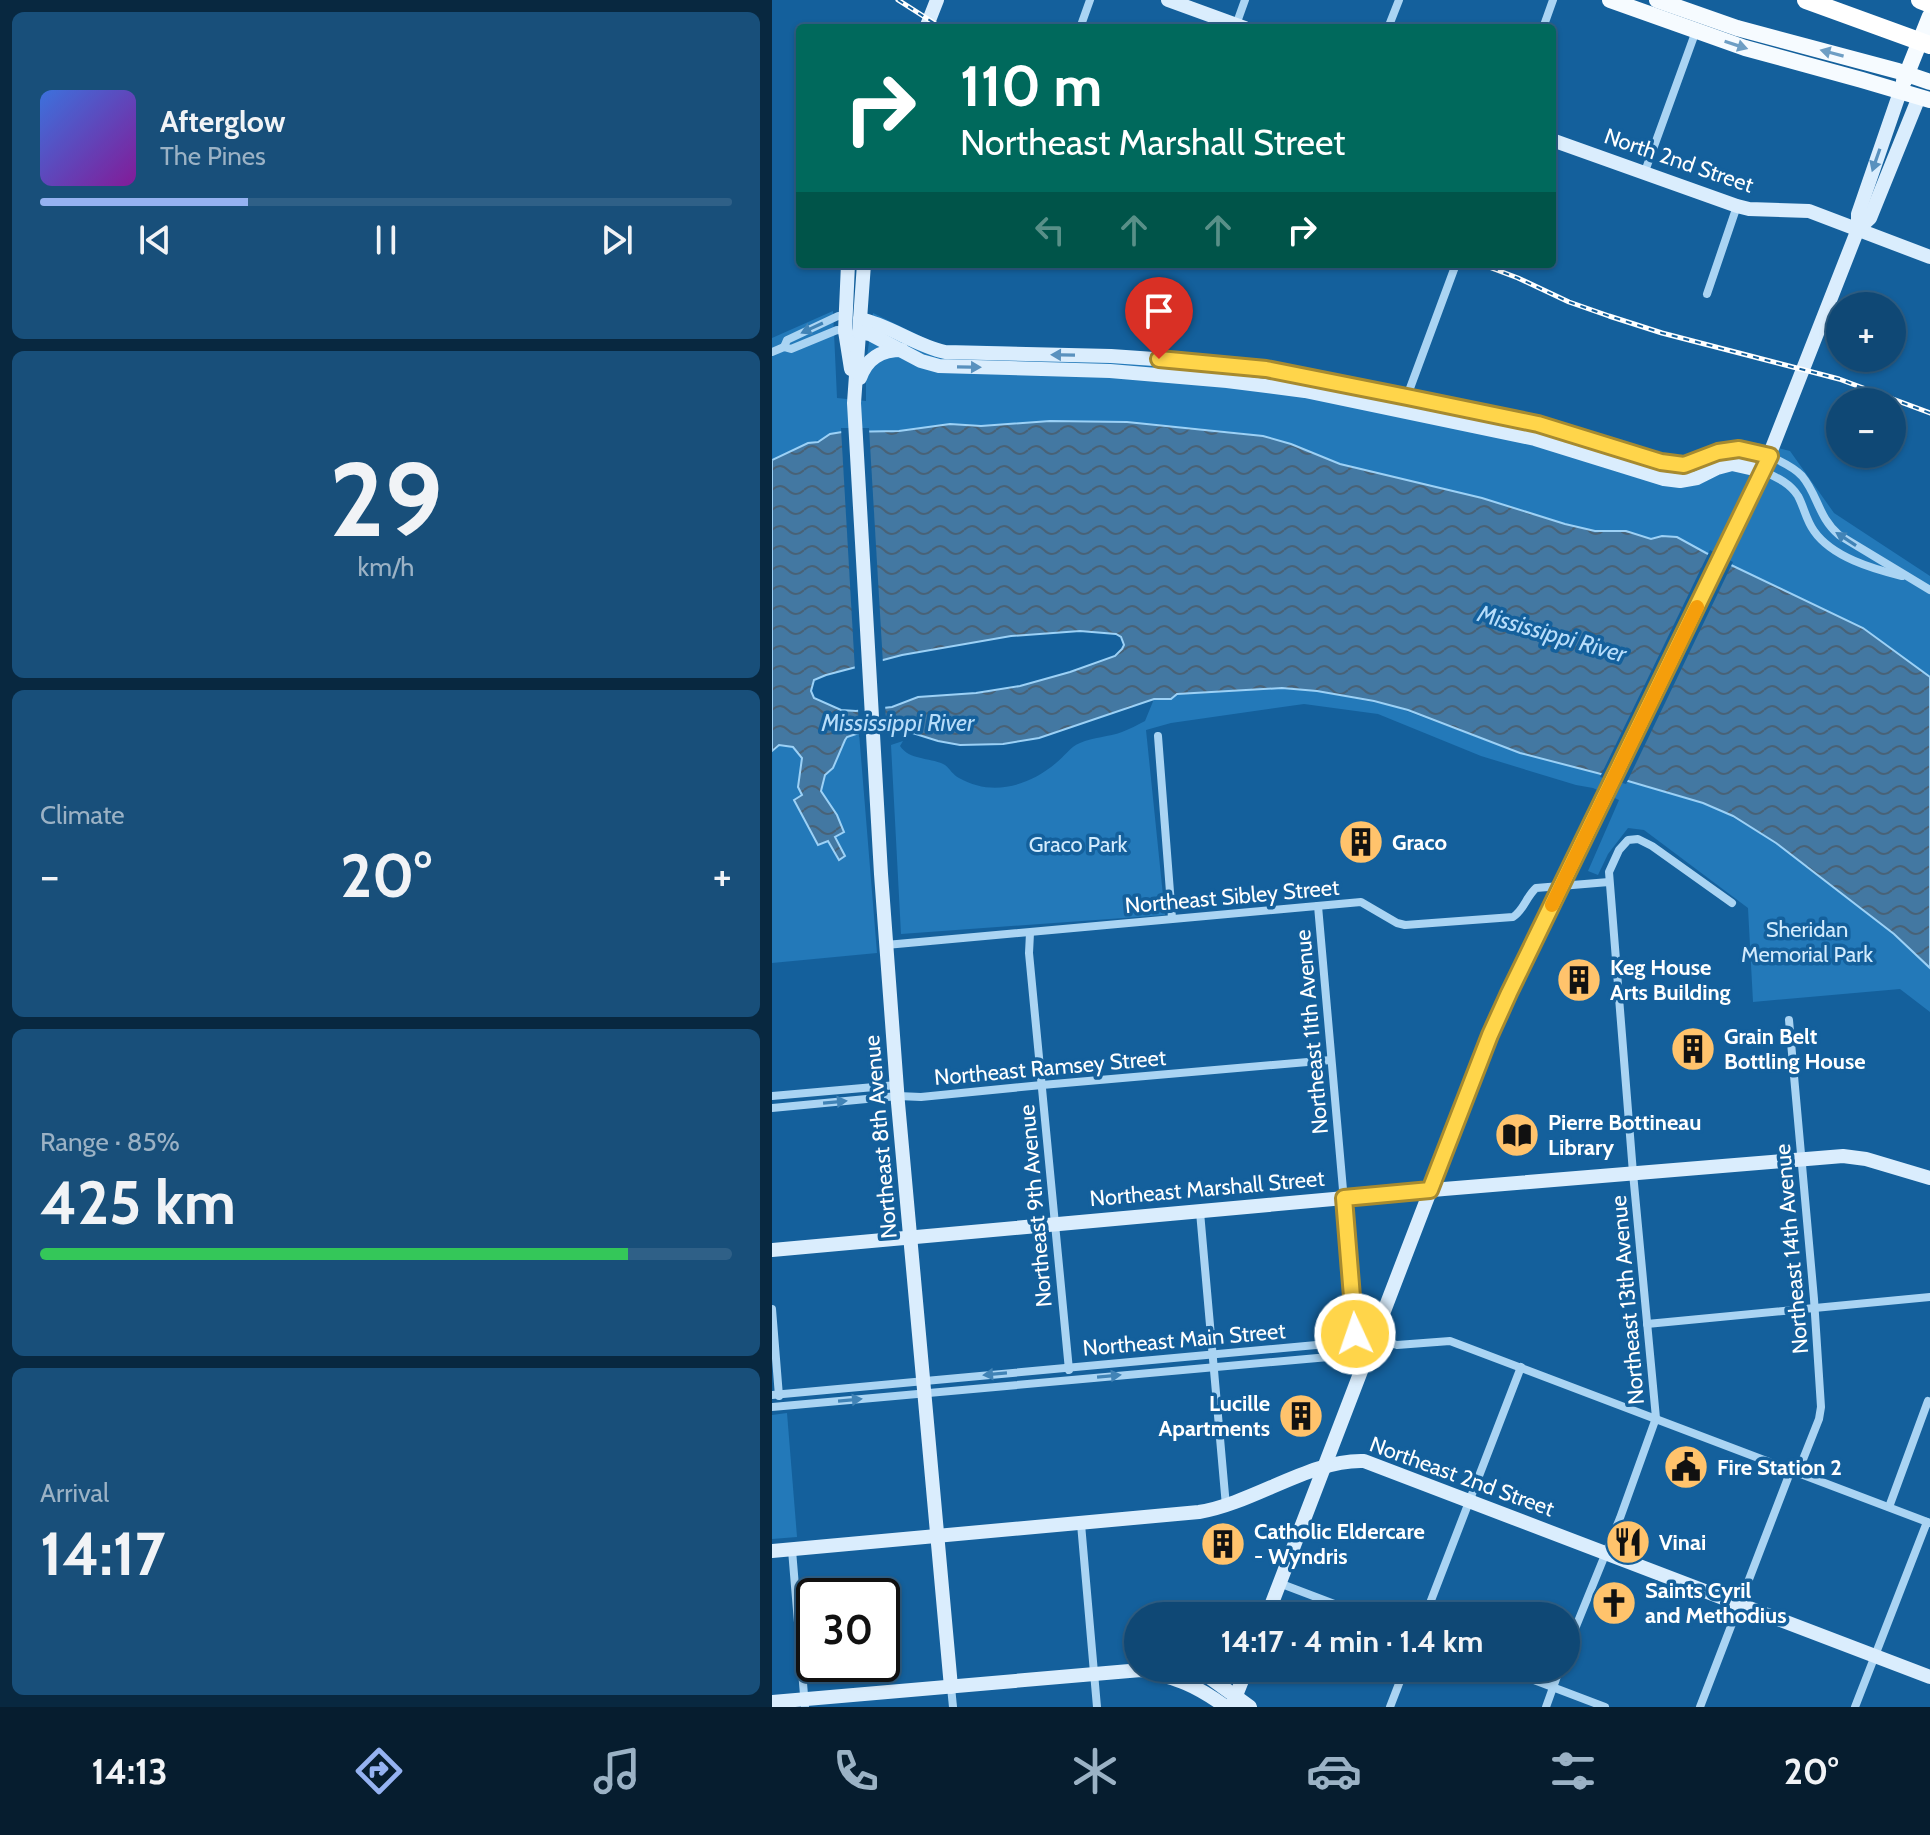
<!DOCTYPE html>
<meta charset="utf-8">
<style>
:root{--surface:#0f4875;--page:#184f7a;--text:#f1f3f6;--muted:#9bb2c5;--line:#2f6087;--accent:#95b2f1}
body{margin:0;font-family:Cabin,sans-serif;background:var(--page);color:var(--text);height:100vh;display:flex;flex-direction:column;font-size:30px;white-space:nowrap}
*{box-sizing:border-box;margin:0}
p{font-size:26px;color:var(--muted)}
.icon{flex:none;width:44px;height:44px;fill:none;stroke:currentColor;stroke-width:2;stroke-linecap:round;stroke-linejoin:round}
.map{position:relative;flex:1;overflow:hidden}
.details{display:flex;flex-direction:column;gap:12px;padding:12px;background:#082840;width:772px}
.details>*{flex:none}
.guide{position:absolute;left:24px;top:24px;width:760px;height:244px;border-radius:8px;box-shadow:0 2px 6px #0004,0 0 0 2px var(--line);background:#00695c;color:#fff;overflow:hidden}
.fabs{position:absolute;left:1054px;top:292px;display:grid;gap:16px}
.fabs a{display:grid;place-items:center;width:80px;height:80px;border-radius:50%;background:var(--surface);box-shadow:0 2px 6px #0004,0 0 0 2px var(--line);font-size:40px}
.speed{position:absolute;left:24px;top:1578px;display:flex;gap:16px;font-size:40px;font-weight:700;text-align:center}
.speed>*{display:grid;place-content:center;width:104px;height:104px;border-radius:50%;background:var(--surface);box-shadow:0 2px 6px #0004,0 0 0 2px var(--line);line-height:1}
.speed .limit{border:4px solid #111;border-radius:12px;background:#fff;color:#111}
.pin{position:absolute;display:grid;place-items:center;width:68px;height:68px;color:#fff;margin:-82px -34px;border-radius:50% 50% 50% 0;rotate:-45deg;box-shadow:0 0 8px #0007}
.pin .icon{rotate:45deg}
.me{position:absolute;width:88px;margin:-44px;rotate:357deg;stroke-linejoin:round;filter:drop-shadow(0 0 6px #0008)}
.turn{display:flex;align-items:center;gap:28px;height:168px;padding:0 32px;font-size:36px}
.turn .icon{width:104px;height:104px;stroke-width:2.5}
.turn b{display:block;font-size:56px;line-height:68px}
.lanes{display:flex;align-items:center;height:76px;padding:0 32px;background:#0003;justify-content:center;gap:40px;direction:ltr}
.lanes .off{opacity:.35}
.big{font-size:60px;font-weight:700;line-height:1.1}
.details .card{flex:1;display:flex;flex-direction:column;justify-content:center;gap:12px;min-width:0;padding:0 28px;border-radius:12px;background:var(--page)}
.details .dial{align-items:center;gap:0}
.dial b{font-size:104px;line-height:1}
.song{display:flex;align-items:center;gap:24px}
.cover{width:96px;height:96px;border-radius:12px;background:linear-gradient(135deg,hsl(220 70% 55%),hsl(290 70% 35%))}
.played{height:8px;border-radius:4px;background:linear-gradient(90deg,var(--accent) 30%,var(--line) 30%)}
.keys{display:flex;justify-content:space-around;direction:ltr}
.heat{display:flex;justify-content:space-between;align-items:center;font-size:44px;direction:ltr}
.charge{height:12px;border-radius:6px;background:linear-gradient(90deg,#34c759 85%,var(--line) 0)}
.trip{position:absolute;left:352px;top:1602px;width:456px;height:80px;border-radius:40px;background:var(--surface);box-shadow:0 2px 6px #0004,0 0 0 2px var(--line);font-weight:700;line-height:80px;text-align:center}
.tabs{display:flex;height:128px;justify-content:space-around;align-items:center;background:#061d2f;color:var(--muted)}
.tabs .icon{width:56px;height:56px}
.tabs .selected{color:var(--accent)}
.tabs b{font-size:36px;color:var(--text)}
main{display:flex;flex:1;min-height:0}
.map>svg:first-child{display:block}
</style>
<main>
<section class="details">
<div class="card">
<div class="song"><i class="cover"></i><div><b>Afterglow</b><p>The Pines</p></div></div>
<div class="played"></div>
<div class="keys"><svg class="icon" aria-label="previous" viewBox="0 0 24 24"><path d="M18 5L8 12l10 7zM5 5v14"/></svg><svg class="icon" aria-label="pause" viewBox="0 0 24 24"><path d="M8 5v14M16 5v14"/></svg><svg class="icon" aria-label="next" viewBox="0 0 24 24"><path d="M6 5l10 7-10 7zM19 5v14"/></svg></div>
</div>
<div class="card dial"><b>29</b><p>km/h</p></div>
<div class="card"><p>Climate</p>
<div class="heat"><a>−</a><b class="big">20°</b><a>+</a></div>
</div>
<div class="card"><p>Range · 85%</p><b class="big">425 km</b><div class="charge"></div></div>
<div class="card"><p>Arrival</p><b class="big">14:17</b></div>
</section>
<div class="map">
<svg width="1158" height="1707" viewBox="0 0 1158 1707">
<defs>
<pattern id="water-waves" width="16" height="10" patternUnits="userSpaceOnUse" patternTransform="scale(2)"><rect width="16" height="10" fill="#4378a2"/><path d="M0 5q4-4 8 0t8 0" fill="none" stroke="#486277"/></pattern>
</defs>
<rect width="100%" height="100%" fill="#14609c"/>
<g fill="#2379b9">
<polygon points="61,311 65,398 94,401 94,364 101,313 167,345 226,346 514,364 767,419 894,457 915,457 944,447 985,443 1018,451 1062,513 1158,576 1158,677 1091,628 934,553 905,537 880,539 853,531 823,531 793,524 710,498 568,464 506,440 471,433 423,428 328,421 278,421 209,426 178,424 127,431 58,434 53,439 35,443 0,460 0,338"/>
<path d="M510,688L545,691L621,706L748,753L894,791L947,809L1004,843L1122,934L1158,968V1012L1128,989L981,1002L976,908L872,830L856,828L836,854L826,875L816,871L847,800L821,788L804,785L709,756L606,714L532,704L399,723L374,730L393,915L129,934L119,745L131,741L128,746C138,761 159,757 173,765C178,769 181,775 187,778C220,797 257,786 284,763C292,757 299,746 308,743C321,737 337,737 350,732C358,729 365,725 373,721L382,699H399L405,694L418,692Z"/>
<polygon points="87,733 105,953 0,963 0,751 7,745 21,747 30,758 30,795 22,800 47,845 72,833 65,815 49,791 53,775 61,768 73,740 75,737"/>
<polygon points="15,1413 25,1537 0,1539 0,1415"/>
</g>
<path fill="url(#water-waves)" stroke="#9cd1f6" stroke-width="2" fill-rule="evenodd" d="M278,421L355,422L491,436L519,444L568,464L710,498L793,524L823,531H854L879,539L890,536L905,537L934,553L1091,628L1158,677V968L1122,934L1004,843L961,816L931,803L856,781L748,753L636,710L602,701L545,691L510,688L405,694L399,699H382L267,738L231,744L188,745L166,741L131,730L87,733L75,737L73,740L61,768L53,775L49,791L65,815L72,832L63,837L73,856L67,860L56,841L46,845L22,800L30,795L26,787L30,758L21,747L7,745L0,751V460L36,443L46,442L58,434L70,432L127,431L178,424L209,426ZM308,631L344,634L349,637L352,645L350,649L343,656L298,672L248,686L204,693L146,697L120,707L84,711L69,710L42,698L39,691L42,680L54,675L130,655L239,636Z"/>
<g fill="#14609c">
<polygon points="69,428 97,428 111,664 83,671"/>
<polygon points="938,550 961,562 854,784 828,777"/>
<polygon points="113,704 115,735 87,737 86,707"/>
</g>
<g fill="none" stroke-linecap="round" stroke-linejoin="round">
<g stroke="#aad4f3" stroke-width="8">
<polyline points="464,25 473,0"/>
<polyline points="308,28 318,0"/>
<polyline points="616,28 627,0"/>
<polyline points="771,28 781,0"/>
<polyline points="872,174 925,28"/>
<polyline points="935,294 965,206"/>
<polyline points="12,347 15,340 66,316 76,317"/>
<polyline points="0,352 12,347 19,349 65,330 74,331"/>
<polyline points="634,399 684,264"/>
<path d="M998,456C1009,462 1021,466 1030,476C1046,495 1046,517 1067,535L1158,590"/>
<path d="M991,471C1004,477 1018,483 1026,496C1032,507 1034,520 1042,531C1060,557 1101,569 1130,576"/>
<polyline points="386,736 400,918"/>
<polyline points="258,933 257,953 297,1370"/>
<path d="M114,945L589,902L625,923L633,925L741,917C752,910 754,897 764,888L837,882"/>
<polyline points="1017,1020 1042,1299 1049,1407 1047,1419 1026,1472"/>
<polyline points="0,1096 125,1085"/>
<polyline points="0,1108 126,1096 149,1097 270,1085 559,1060"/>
<polyline points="428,1212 454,1506"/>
<polyline points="0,1309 7,1396"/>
<polyline points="875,1324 1158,1297"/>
<polyline points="602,1338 625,1345 678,1341 1158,1523"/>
<polyline points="0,1395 566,1343 579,1347"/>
<path d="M0,1407L568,1356C580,1350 583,1339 583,1326L546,906"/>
<polyline points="1117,1507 1156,1401 1158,1402"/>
<polyline points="309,1524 325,1707"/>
<polyline points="20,1550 33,1707"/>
<polyline points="507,1583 594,1616"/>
<polyline points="653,1616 749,1367"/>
<polyline points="794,1651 848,1518 884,1418 861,1173 837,872 847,850 856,840 866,839 880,846 960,903"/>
<polyline points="730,1668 833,1707"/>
<polyline points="179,1687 181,1707"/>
<polyline points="618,1707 633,1668"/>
<polyline points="774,1707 788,1668"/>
<polyline points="928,1707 1019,1470"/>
<polyline points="1083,1707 1155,1522"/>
</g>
<g stroke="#daedfd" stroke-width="14">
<polyline points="396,0 473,28"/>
<polyline points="154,28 165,0"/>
<polyline points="780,140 965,206 977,209 1037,211 1158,257"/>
<polyline points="1086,229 1098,218 1147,97"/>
<polyline points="76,264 73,331 79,369"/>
<polyline points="92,264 82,403 109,874 126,1103 179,1687"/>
<path d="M88,319C118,325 142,345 173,352L339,356L411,361L494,369L766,424L889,462L912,465L946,452L967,449L998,456"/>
<polyline points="87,332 98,334 149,361 167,366 338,371 455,381 533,391 763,439 892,479 908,481 925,478 945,468 960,464 991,471"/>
<path d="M88,378C95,358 109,350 130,350"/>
<polyline points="0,1250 672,1189 1071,1156 1094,1159 1158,1178"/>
<path d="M0,1551L427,1512C482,1503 539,1459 592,1461L1158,1677"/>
<polyline points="495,1616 718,1035 991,471 1086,229 1086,214 1128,92"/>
<polyline points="422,1668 437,1677 478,1707"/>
<path d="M0,1702L369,1670C407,1679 422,1684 454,1707"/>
<polyline points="461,1703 475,1668"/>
</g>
<g stroke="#f6fbff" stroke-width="16">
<polyline points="838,0 973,48 1090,80 1158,100"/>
<polyline points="885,0 965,28 1126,71 1158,82"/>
<polyline points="1132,81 1158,16"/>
</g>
<g stroke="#fff" stroke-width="18">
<polyline points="1034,0 1158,45"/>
<polyline points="1148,0 1158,4"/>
</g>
<g stroke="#fff" stroke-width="5">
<g id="rail">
<polyline points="126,0 170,28"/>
<polyline points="709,264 746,278 797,302 837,316 890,333 1067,379 1158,413"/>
</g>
</g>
<use href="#rail" stroke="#14609c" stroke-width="2" stroke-dasharray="6" stroke-linecap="butt"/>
</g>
<defs><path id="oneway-solid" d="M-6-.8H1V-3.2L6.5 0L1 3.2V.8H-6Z" transform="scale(2)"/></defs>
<g fill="#6e9ec4">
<use href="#oneway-solid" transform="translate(964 45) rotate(18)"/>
<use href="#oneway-solid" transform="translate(1060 53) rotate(-165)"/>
</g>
<g fill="#5991be">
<use href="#oneway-solid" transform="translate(1104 160) rotate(109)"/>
<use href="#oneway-solid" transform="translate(291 355) rotate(-179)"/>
<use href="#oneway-solid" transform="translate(197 367) rotate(1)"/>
</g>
<g fill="#4183b6">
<use href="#oneway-solid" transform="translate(40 328) rotate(155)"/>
<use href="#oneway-solid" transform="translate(1074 539) rotate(-147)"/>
<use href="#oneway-solid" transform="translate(63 1102) rotate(-5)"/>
<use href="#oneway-solid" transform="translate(223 1374) rotate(175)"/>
<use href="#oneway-solid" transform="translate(337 1376) rotate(-5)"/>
<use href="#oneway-solid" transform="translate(78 1400) rotate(-5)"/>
</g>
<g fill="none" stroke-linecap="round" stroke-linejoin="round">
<g stroke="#a68a30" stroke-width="20">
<polyline id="route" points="387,359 494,369 635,397 766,424 889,462 912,465 946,452 967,449 998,456 737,993 718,1035 658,1190 572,1198 583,1334"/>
</g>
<use href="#route" stroke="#ffd54a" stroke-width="14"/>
<polyline stroke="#f59e0b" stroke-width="14" points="780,905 925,607"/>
</g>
<defs>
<g id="building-disc" transform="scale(2.3)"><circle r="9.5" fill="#ffc36c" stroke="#14609c"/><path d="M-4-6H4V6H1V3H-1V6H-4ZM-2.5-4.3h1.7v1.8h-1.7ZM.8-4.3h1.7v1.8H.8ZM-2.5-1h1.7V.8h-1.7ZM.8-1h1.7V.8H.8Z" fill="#111"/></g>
<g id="library-disc" transform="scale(2.3)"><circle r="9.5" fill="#ffc36c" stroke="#14609c"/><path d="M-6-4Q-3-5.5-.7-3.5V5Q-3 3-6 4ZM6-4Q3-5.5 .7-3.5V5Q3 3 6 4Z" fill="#111"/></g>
<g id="civic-disc" transform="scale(2.3)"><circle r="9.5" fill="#ffc36c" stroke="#14609c"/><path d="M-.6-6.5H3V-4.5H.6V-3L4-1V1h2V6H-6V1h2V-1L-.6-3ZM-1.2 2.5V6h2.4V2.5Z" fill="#111"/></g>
<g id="restaurant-disc" transform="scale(2.3)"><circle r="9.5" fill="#ffc36c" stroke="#14609c"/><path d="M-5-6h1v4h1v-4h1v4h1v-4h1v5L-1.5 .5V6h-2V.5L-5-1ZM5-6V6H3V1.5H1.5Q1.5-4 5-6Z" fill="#111"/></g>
<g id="church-disc" transform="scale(2.3)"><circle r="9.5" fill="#ffc36c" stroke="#14609c"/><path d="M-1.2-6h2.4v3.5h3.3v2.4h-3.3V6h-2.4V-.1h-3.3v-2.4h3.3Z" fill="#111"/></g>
</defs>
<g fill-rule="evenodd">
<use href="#building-disc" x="589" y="842"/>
<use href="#building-disc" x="807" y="980"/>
<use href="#building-disc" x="921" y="1049"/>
<use href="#library-disc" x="745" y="1135"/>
<use href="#building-disc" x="529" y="1416"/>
<use href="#civic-disc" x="914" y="1467"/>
<use href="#restaurant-disc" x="856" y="1542"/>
<use href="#building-disc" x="451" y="1544"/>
<use href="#church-disc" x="842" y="1603"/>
</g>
<g text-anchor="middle" stroke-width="7" stroke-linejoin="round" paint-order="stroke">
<g font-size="22" fill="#fff" stroke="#14609c">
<text transform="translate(907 160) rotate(19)" y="8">North 2nd Street</text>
<text transform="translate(460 896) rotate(-5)" y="8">Northeast Sibley Street</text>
<text transform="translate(539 1032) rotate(-95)" y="8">Northeast 11th Avenue</text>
<text transform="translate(278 1067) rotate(-5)" y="8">Northeast Ramsey Street</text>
<text transform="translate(108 1137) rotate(-95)" y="8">Northeast 8th Avenue</text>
<text transform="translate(435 1188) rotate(-5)" y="8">Northeast Marshall Street</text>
<text transform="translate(263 1206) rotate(-95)" y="8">Northeast 9th Avenue</text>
<text transform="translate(1019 1249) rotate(-95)" y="8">Northeast 14th Avenue</text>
<text transform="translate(855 1300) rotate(-95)" y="8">Northeast 13th Avenue</text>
<text transform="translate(412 1339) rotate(-5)" y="8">Northeast Main Street</text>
<text transform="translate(690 1476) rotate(20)" y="8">Northeast 2nd Street</text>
</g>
<g font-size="22" font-weight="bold" fill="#fff" stroke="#14609c" text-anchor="start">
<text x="620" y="850">Graco</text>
<text x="838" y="975">Keg House<tspan x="838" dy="25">Arts Building</tspan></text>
<text x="952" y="1044">Grain Belt<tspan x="952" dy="25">Bottling House</tspan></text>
<text x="776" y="1130">Pierre Bottineau<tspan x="776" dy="25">Library</tspan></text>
<text x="498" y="1411" text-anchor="end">Lucille<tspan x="498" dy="25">Apartments</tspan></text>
<text x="945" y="1475">Fire Station 2</text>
<text x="482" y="1539">Catholic Eldercare<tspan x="482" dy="25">- Wyndris</tspan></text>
<text x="887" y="1550">Vinai</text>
<text x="873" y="1598">Saints Cyril<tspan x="873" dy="25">and Methodius</tspan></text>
</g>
<g font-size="22" fill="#d2ebfd" stroke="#14609c">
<text x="306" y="852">Graco Park</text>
<text x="1035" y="937">Sheridan<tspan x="1035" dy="25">Memorial Park</tspan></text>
</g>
<g font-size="24" font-style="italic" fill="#b7ddfa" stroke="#14609c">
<text transform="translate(780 634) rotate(16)" y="8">Mississippi River</text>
<text x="126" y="731">Mississippi River</text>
</g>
</g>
</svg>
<div class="fabs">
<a>+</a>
<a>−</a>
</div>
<div class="speed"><div class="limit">30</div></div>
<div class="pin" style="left:387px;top:359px;background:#d93025"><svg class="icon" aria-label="arrive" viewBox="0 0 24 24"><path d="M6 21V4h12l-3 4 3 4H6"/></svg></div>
<svg class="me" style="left:583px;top:1334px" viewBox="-20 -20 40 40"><circle r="17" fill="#ffd54a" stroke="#fff" stroke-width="3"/><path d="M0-11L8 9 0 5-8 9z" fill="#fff"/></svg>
<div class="trip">14:17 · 4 min · 1.4 km</div>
<div class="guide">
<div class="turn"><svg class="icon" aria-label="right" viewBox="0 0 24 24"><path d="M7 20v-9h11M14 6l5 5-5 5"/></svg><div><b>110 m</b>Northeast Marshall Street</div></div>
<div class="lanes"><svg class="icon off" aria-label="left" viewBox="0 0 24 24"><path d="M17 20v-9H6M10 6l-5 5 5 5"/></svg><svg class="icon off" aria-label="ahead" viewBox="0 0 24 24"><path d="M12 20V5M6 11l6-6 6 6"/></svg><svg class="icon off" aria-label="ahead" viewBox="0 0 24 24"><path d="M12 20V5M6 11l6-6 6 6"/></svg><svg class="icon" aria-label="right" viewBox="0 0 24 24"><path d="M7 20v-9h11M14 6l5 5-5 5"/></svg></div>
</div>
</div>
</main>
<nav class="tabs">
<b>14:13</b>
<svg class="icon selected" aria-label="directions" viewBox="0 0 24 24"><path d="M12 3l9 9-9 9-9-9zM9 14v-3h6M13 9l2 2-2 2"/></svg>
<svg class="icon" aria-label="music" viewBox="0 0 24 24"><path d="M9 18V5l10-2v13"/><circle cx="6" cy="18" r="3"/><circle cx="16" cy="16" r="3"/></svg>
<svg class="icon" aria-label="phone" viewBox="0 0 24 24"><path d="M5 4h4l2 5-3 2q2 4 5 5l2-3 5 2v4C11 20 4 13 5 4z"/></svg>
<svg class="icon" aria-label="climate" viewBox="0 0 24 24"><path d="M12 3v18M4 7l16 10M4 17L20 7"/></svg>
<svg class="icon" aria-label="car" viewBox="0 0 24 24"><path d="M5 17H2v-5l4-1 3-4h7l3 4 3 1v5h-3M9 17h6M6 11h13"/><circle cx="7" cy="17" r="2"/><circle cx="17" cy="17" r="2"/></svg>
<svg class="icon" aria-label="filters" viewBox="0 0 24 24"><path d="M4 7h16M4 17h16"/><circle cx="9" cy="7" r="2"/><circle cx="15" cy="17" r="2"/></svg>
<b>20°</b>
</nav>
